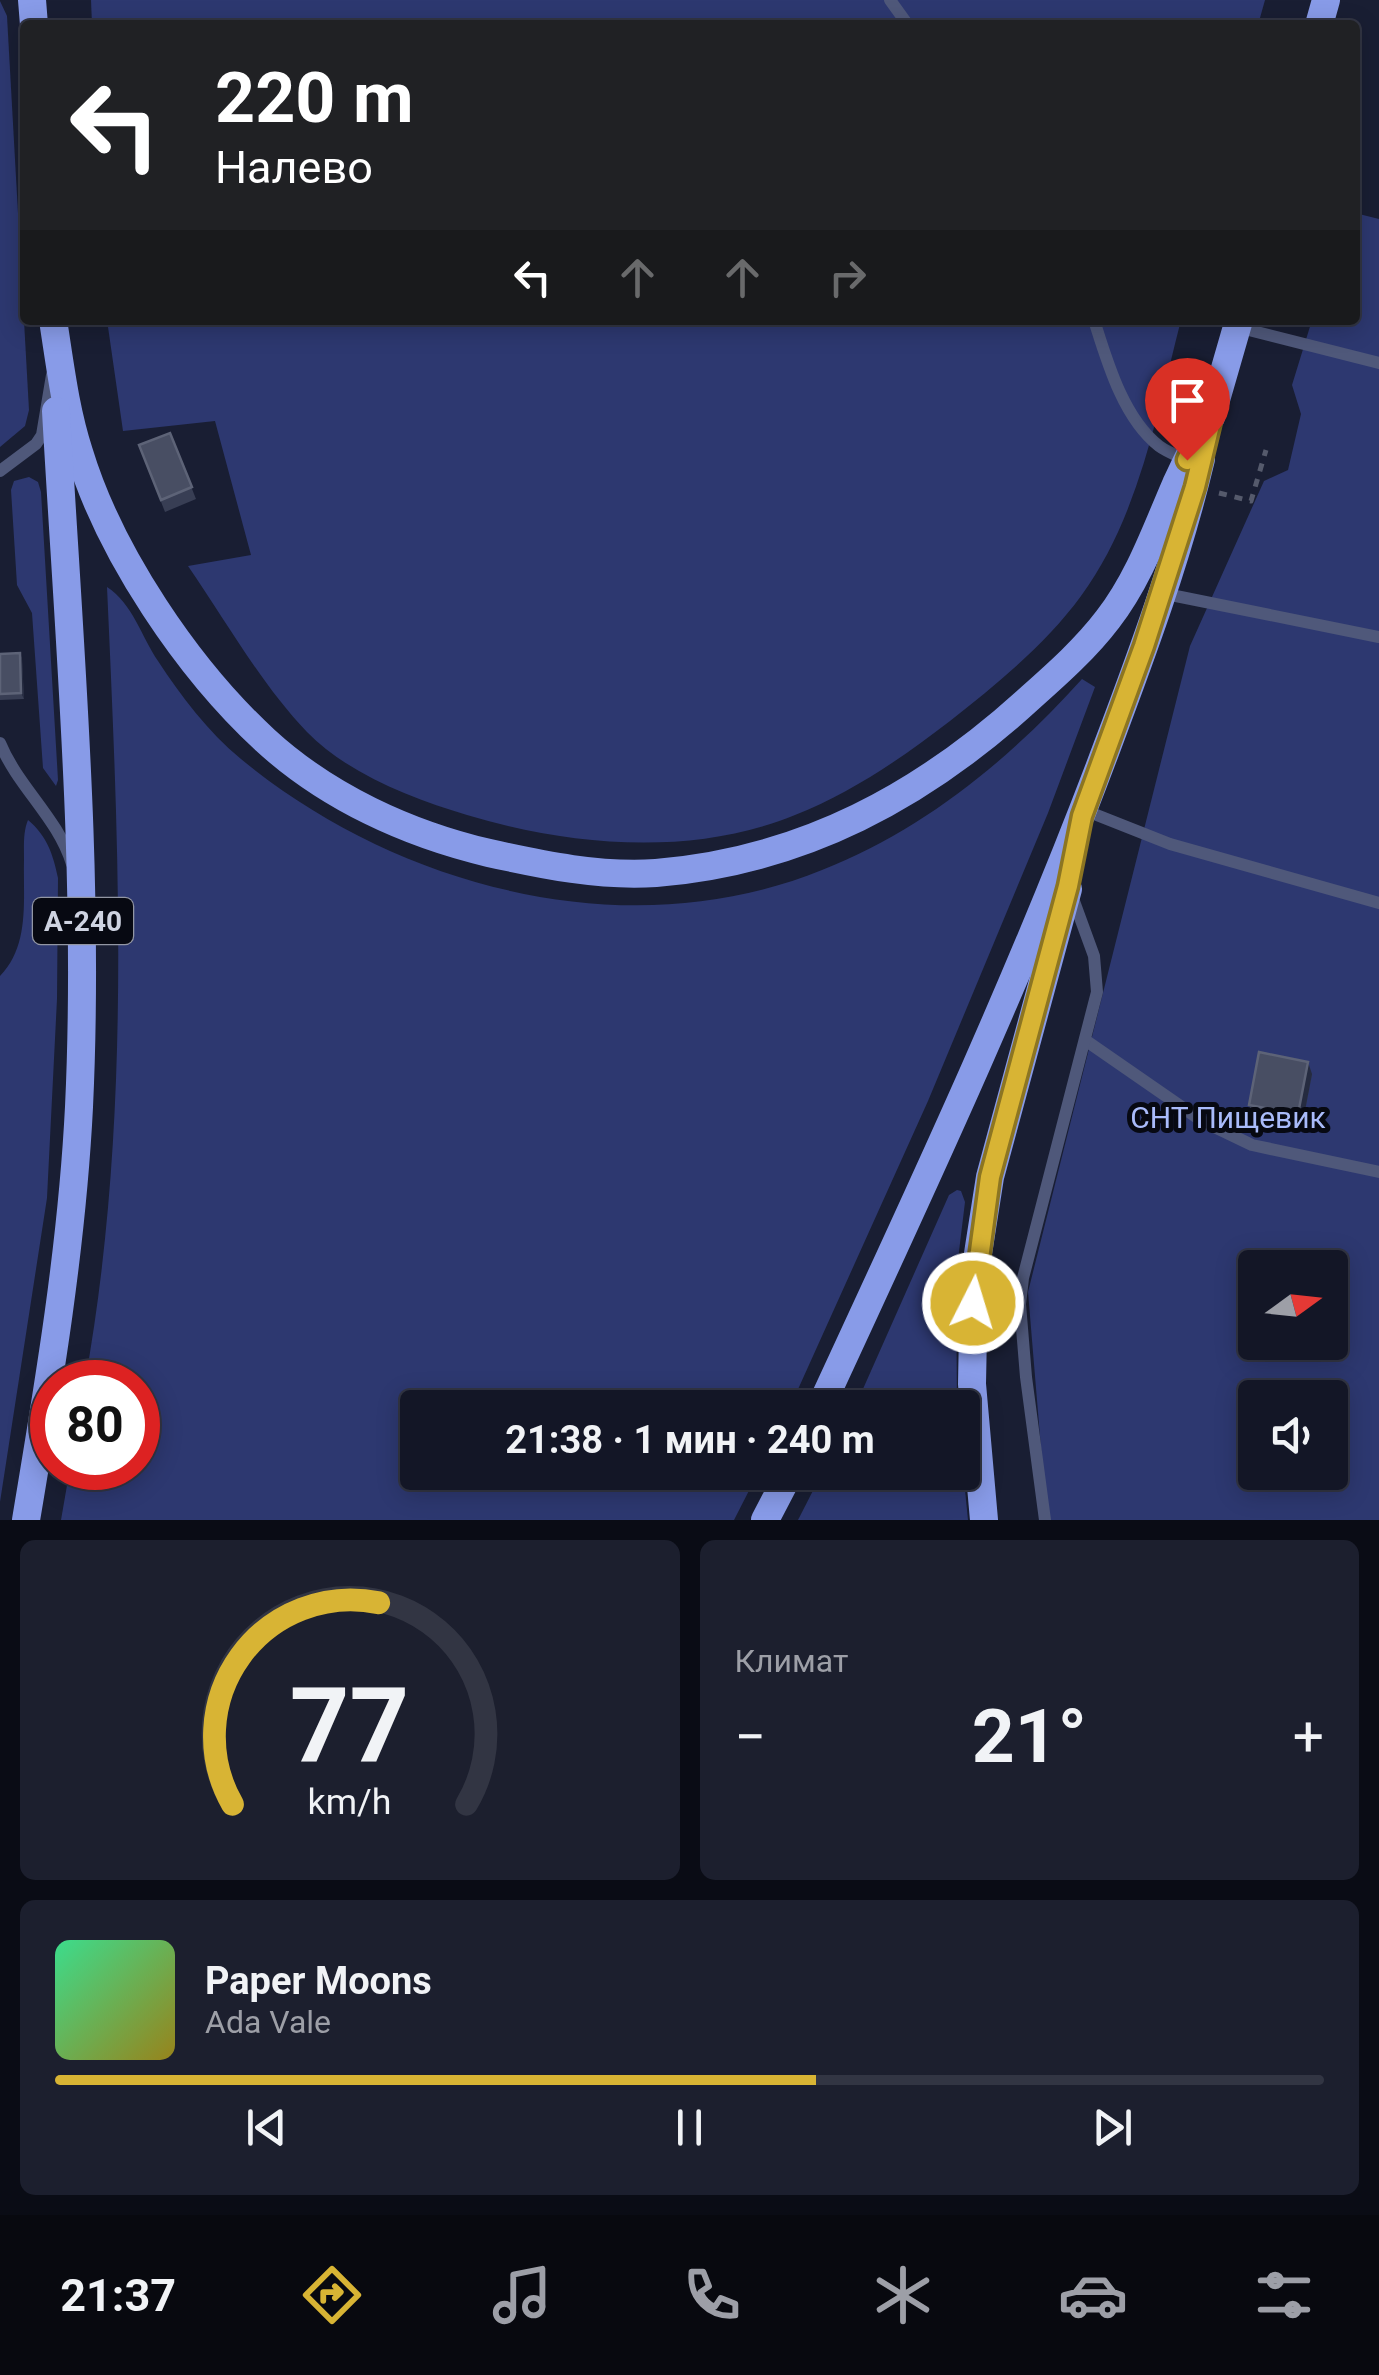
<!DOCTYPE html>
<html lang="ru">
<meta charset="utf-8">
<style>
:root{--surface:#131626;--page:#1c1f2e;--text:#f1f3f6;--muted:#9d9fa7;--line:#323543;--accent:#d8b434}
body{margin:0;font-family:Roboto,sans-serif;background:var(--page);color:var(--text);height:100vh;display:flex;flex-direction:column;font-size:38px;white-space:nowrap}
*{box-sizing:border-box;margin:0}
p{font-size:32px;color:var(--muted)}
.icon{flex:none;width:55px;height:55px;fill:none;stroke:currentColor;stroke-width:2;stroke-linecap:round;stroke-linejoin:round}
.map{position:relative;height:1520px;overflow:hidden}
.sheet{display:flex;flex-direction:column;gap:20px;padding:20px;background:#0a0c15;flex:1}
.sheet>*{flex:none}
.hud{position:absolute;left:20px;top:20px;width:1340px;height:305px;border-radius:10px;box-shadow:0 5px 25px #0003,0 0 0 2px var(--line);background:#202124;color:#fff;overflow:hidden}
.needle{width:65px;rotate:75deg}
.controls{position:absolute;left:1238px;top:1250px;display:grid;gap:20px}
.controls a{display:grid;place-items:center;width:110px;height:110px;border-radius:10px;background:var(--surface);box-shadow:0 5px 25px #0003,0 0 0 2px var(--line);font-size:50px}
.speed{position:absolute;left:30px;top:1360px;display:flex;gap:20px;font-size:50px;font-weight:700;text-align:center}
.speed>*{display:grid;place-content:center;width:130px;height:130px;border-radius:50%;background:var(--surface);box-shadow:0 5px 25px #0003,0 0 0 2px var(--line);line-height:1}
.speed .limit{border:15px solid #d22;background:#fff;color:#111}
.pin{position:absolute;display:grid;place-items:center;width:85px;height:85px;color:#fff;margin:-102px -42px;border-radius:50% 50% 50% 0;rotate:-45deg;box-shadow:0 0 10px #0007}
.pin .icon{rotate:45deg}
.me{position:absolute;width:110px;margin:-55px;rotate:5deg;stroke-linejoin:round;filter:drop-shadow(0 0 8px #0008)}
.turn{display:flex;align-items:center;gap:35px;height:210px;padding:0 30px;font-size:45px}
.turn .icon{width:130px;height:130px;stroke-width:2.5}
.turn b{display:block;font-size:70px;line-height:85px}
.lanes{display:flex;align-items:center;height:95px;padding:0 30px;background:#0003;justify-content:center;gap:50px;direction:ltr}
.lanes .off{opacity:.35}
.big{font-size:75px;font-weight:700;line-height:1.1}
.sheet .tile{flex:1;display:flex;flex-direction:column;justify-content:center;gap:15px;min-width:0;padding:0 35px;border-radius:15px;background:var(--page)}
.sheet .dial{align-items:center;gap:0}
.dial svg{height:260px;overflow:visible;fill:none;stroke:var(--line);stroke-width:7;stroke-linecap:round;text-anchor:middle}
.dial text{fill:var(--text);stroke:none}
.song{display:flex;align-items:center;gap:30px}
.cover{width:120px;height:120px;border-radius:15px;background:linear-gradient(135deg,hsl(150 70% 55%),hsl(50 70% 35%))}
.played{height:10px;border-radius:5px;background:linear-gradient(90deg,var(--accent) 60%,var(--line) 60%)}
.keys{display:flex;justify-content:space-around;direction:ltr}
.heat{display:flex;justify-content:space-between;align-items:center;font-size:55px;direction:ltr}
.sheet .tiles{flex:1;display:grid;gap:20px;grid-template-columns:1fr 1fr}
.tile:last-child{grid-column:span 2}
.trip{position:absolute;left:400px;top:1390px;width:580px;height:100px;border-radius:10px;background:var(--surface);box-shadow:0 5px 25px #0003,0 0 0 2px var(--line);font-weight:700;line-height:100px;text-align:center}
.tabs{display:flex;height:160px;justify-content:space-around;align-items:center;background:#08090f;color:var(--muted)}
.tabs .icon{width:70px;height:70px}
.tabs .on{color:var(--accent)}
.tabs b{font-size:45px;color:var(--text)}
.map>svg:first-child{display:block}
</style>
<div class="map">
<svg width="1379" height="1520" viewBox="0 0 1379 1520">
<rect width="100%" height="100%" fill="#191e33"/>
<g fill="#2d3870" fill-rule="evenodd">
<polygon points="91,0 1265,0 1258,25 92,25"/>
<polygon points="0,1 7,16 29,410 25,426 0,447"/>
<path d="M1355,213L1379,219V1520H1047L1028,1292L1190,646L1264,481L1288,470L1301,414L1292,385L1312,320H1355ZM1255,1268H1330V1342H1255ZM1255,1398H1330V1472H1255Z"/>
<path d="M107,320H1181C1157,413 1139,517 1081,596C1046,644 996,685 950,721C902,758 851,793 795,815C692,857 571,846 467,815C413,799 348,774 307,732C261,684 226,621 188,566L251,555L215,421L123,431Z"/>
<polygon points="29,477 38,482 41,492 58,780 56,786 43,768 32,613 17,585 11,490 14,481"/>
<path d="M107,587C133,604 141,636 158,661C181,696 208,732 241,759C398,888 628,949 822,870C925,829 1009,760 1082,679L1095,687L1048,813L928,1101L790,1407L418,1408V1472L758,1473L734,1520H61L70,1468H138V1382H85C132,1120 119,853 107,587Z"/>
<path d="M28,820C47,836 53,854 58,878L57,999L47,1198L0,1502V976C30,945 23,900 24,860C24,846 23,832 28,820Z"/>
<polygon points="957,1190 961,1191 965,1202 956,1276 957,1407 855,1407 949,1195"/>
<polygon points="963,1470 968,1520 798,1520 822,1473"/>
</g>
<g fill="none" stroke-linecap="round" stroke-linejoin="round">
<polyline stroke="#555a6c" stroke-width="5" stroke-dasharray="8 8" stroke-linecap="butt" points="1219,493 1251,501 1266,450"/>
<g stroke="#4f587a" stroke-width="12">
<polyline points="890,0 908,25"/>
<path d="M1094,320C1107,361 1123,418 1159,446C1167,452 1178,456 1187,460"/>
<polyline points="1237,327 1379,363"/>
<polyline points="0,471 36,444 42,435 52,375"/>
<polyline points="1161,593 1379,637"/>
<path d="M0,743C18,787 58,818 72,864"/>
<polyline points="1084,810 1170,844 1379,903"/>
<polyline points="1085,1040 1202,1121 1252,1145 1379,1172"/>
<polyline points="1045,1520 1026,1377 1020,1304 1023,1278 1097,992 1094,956 1071,893"/>
</g>
<g stroke="#889be8" stroke-width="28">
<polyline points="32,0 34,25"/>
<polyline points="1319,25 1326,0"/>
<path d="M53,320C60,364 65,409 79,452C110,554 188,669 265,740C327,797 408,834 489,853C543,865 601,877 656,873C803,861 923,796 1031,697C1058,673 1086,648 1108,619C1139,579 1156,530 1176,484C1189,456 1203,428 1215,400"/>
<polyline points="1211,417 1239,320"/>
<path d="M820,1408C921,1190 1023,972 1107,747C1142,654 1178,557 1201,459"/>
<path d="M26,1520C49,1383 72,1246 79,1107C90,875 69,643 56,411"/>
<polyline points="765,1520 790,1472"/>
<polyline points="984,1520 972,1384 974,1279 990,1177 1068,889"/>
</g>
</g>
<g fill="#383e54">
<polygon points="170,433 196,499 165,512 139,445"/>
<polygon points="20,653 22,659 24,699 0,700 0,654"/>
<polygon points="1312,1074 1302,1126 1253,1117 1249,1105"/>
</g>
<g fill="#252b40">
<polygon points="20,653 22,659 24,699 21,693"/>
<polygon points="1308,1062 1312,1074 1302,1126 1298,1114"/>
</g>
<g fill="#484e63" stroke="#5d6377" stroke-width="2.5">
<polygon points="170,433 192,487 161,500 139,445"/>
<polygon points="20,653 21,693 0,694 0,654"/>
<polygon points="1259,1052 1308,1062 1298,1114 1249,1105"/>
</g>
<g fill="none" stroke-linecap="round" stroke-linejoin="round">
<g stroke="#8c7522" stroke-width="25">
<polyline id="route" points="973,1303 990,1177 1068,886 1082,816 1144,646 1195,487 1216,400 1187,460"/>
</g>
<use href="#route" stroke="#d8b434" stroke-width="18"/>
</g>
<g text-anchor="middle" stroke-width="10" stroke-linejoin="round" paint-order="stroke">
<rect fill="#070912" stroke="#9296a3" stroke-width="2.5" x="33" y="898" width="100" height="46" rx="8"/>
<g font-size="28" font-weight="bold" fill="#ced3e1">
<text x="83" y="931">А-240</text>
</g>
<g font-size="30" fill="#a9bbfa" stroke="#070912">
<text x="1228" y="1128">СНТ Пищевик</text>
</g>
</g>
</svg>
<div class="controls">
<a><svg class="needle" viewBox="-14 -14 28 28"><path d="M0-13l5 13h-10z" fill="#e53935"/><path d="M0 13l5-13h-10z" fill="#9d9fa7"/></svg></a>
<a><svg class="icon" aria-label="sound" viewBox="0 0 24 24"><path d="M4 9h4l5-4v14l-5-4H4zM17 9q2 3 0 6"/></svg></a>
</div>
<div class="speed"><div class="limit">80</div></div>
<div class="pin" style="left:1187px;top:460px;background:#d93025"><svg class="icon" aria-label="arrive" viewBox="0 0 24 24"><path d="M6 21V4h12l-3 4 3 4H6"/></svg></div>
<svg class="me" style="left:973px;top:1303px" viewBox="-20 -20 40 40"><circle r="17" fill="#d8b434" stroke="#fff" stroke-width="3"/><path d="M0-11L8 9 0 5-8 9z" fill="#fff"/></svg>
<div class="trip">21:38 · 1 мин · 240 m</div>
<div class="hud">
<div class="turn"><svg class="icon" aria-label="left" viewBox="0 0 24 24"><path d="M17 20v-9H6M10 6l-5 5 5 5"/></svg><div><b>220 m</b>Налево</div></div>
<div class="lanes"><svg class="icon" aria-label="left" viewBox="0 0 24 24"><path d="M17 20v-9H6M10 6l-5 5 5 5"/></svg><svg class="icon off" aria-label="ahead" viewBox="0 0 24 24"><path d="M12 20V5M6 11l6-6 6 6"/></svg><svg class="icon off" aria-label="ahead" viewBox="0 0 24 24"><path d="M12 20V5M6 11l6-6 6 6"/></svg><svg class="icon off" aria-label="right" viewBox="0 0 24 24"><path d="M7 20v-9h11M14 6l5 5-5 5"/></svg></div>
</div>
</div>
<section class="sheet">
<div class="tiles">
<div class="tile dial"><svg viewBox="0 0 100 80">
<path d="M14 69A42 42 0 1 1 86 69"/>
<path d="M14 69A42 42 0 0 1 59 7" stroke="#d8b434"/>
<text x="50" y="56" font-size="32" font-weight="700">77</text>
<text x="50" y="72" font-size="11">km/h</text>
</svg></div>
<div class="tile"><p>Климат</p>
<div class="heat"><a>−</a><b class="big">21°</b><a>+</a></div>
</div>
<div class="tile">
<div class="song"><i class="cover"></i><div><b>Paper Moons</b><p>Ada Vale</p></div></div>
<div class="played"></div>
<div class="keys"><svg class="icon" aria-label="previous" viewBox="0 0 24 24"><path d="M18 5L8 12l10 7zM5 5v14"/></svg><svg class="icon" aria-label="pause" viewBox="0 0 24 24"><path d="M8 5v14M16 5v14"/></svg><svg class="icon" aria-label="next" viewBox="0 0 24 24"><path d="M6 5l10 7-10 7zM19 5v14"/></svg></div>
</div>
</div>
</section>
<nav class="tabs">
<b>21:37</b>
<svg class="icon on" aria-label="directions" viewBox="0 0 24 24"><path d="M12 3l9 9-9 9-9-9zM9 14v-3h6M13 9l2 2-2 2"/></svg>
<svg class="icon" aria-label="music" viewBox="0 0 24 24"><path d="M9 18V5l10-2v13"/><circle cx="6" cy="18" r="3"/><circle cx="16" cy="16" r="3"/></svg>
<svg class="icon" aria-label="phone" viewBox="0 0 24 24"><path d="M5 4h4l2 5-3 2q2 4 5 5l2-3 5 2v4C11 20 4 13 5 4z"/></svg>
<svg class="icon" aria-label="climate" viewBox="0 0 24 24"><path d="M12 3v18M4 7l16 10M4 17L20 7"/></svg>
<svg class="icon" aria-label="car" viewBox="0 0 24 24"><path d="M5 17H2v-5l4-1 3-4h7l3 4 3 1v5h-3M9 17h6M6 11h13"/><circle cx="7" cy="17" r="2"/><circle cx="17" cy="17" r="2"/></svg>
<svg class="icon" aria-label="filters" viewBox="0 0 24 24"><path d="M4 7h16M4 17h16"/><circle cx="9" cy="7" r="2"/><circle cx="15" cy="17" r="2"/></svg>
</nav>
